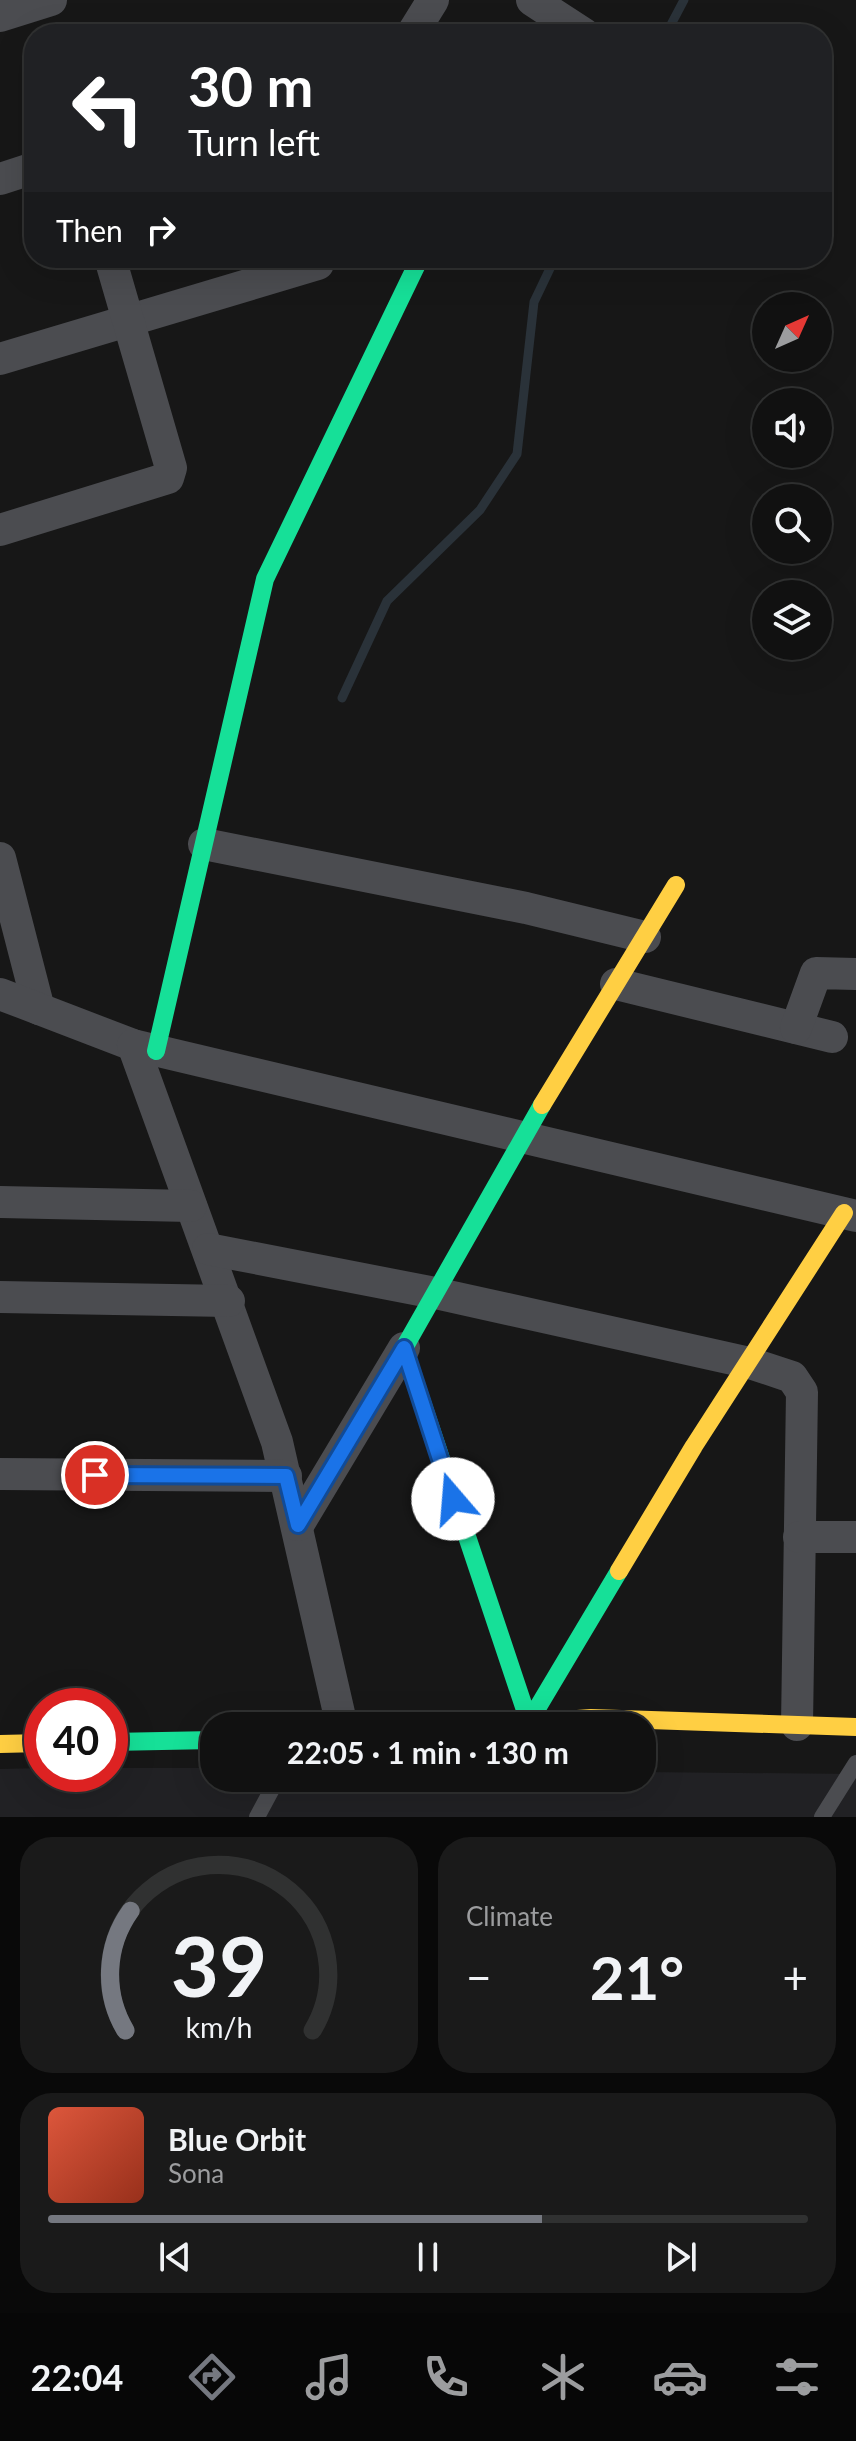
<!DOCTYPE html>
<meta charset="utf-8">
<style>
:root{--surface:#111;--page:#1a1a1a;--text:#f1f3f6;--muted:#9c9d9f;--line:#303131;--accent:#757880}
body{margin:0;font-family:Lato,sans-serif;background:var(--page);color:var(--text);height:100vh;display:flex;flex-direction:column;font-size:30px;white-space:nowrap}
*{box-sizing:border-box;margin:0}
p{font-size:26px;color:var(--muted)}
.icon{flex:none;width:44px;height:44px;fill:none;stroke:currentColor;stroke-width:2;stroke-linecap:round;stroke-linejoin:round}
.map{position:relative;height:1817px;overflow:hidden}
.sheet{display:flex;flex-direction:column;gap:20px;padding:20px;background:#090909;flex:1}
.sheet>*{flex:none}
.hud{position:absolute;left:24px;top:24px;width:808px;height:244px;border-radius:32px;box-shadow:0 8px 32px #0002,0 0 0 2px var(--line);background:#202124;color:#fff;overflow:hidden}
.needle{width:52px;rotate:45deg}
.fabs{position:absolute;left:752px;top:292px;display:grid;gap:16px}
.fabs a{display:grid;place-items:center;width:80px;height:80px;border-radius:50%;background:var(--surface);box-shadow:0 8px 32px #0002,0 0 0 2px var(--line);font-size:40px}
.speed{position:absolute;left:24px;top:1688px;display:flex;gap:16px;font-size:40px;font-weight:700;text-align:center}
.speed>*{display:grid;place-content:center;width:104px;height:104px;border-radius:50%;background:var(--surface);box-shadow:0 8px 32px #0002,0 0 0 2px var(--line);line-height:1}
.speed .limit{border:12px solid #d22;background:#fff;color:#111}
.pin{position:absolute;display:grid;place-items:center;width:68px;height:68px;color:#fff;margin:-34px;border:4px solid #fff;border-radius:50%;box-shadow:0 2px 8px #0007}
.me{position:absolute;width:88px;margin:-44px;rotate:342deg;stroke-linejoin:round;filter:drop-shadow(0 0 6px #0008)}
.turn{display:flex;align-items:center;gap:28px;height:168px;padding:0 32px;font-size:36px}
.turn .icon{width:104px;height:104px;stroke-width:2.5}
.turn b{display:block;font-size:56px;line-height:68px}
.then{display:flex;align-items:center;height:76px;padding:0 32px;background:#0003;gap:16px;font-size:30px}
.big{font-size:60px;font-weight:700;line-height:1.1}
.sheet .tile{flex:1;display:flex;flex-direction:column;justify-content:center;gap:12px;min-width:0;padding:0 28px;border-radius:32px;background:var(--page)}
.sheet .dial{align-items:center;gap:0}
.dial svg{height:208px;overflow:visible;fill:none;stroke:var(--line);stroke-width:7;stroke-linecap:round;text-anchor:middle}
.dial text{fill:var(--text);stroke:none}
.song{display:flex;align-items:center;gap:24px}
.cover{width:96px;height:96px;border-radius:12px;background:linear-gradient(135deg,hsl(10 70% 55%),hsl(10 70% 35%))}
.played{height:8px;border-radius:4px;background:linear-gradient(90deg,var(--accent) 65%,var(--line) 65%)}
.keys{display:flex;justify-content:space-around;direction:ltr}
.heat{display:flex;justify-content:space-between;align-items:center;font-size:44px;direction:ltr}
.sheet .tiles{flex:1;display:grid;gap:20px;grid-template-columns:1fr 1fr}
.tile:last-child{grid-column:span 2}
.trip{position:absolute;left:200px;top:1712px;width:456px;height:80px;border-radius:32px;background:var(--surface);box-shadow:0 8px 32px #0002,0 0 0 2px var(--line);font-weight:700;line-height:80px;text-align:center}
.menu{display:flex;height:128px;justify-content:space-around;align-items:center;background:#070707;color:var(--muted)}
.menu .icon{width:56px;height:56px}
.menu .selected{color:var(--accent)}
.menu b{font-size:36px;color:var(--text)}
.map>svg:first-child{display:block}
</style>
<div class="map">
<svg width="856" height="1817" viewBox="0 0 856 1817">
<rect width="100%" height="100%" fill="#171717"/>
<polygon fill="#212124" points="42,1768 42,1774 110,1774 110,1768 214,1768 214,1778 642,1778 642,1772 856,1774 856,1817 0,1817 0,1769"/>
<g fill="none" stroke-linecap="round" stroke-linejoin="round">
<g stroke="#2a3239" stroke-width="9">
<polyline points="666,34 684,0"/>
<polyline points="342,698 387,601 480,510 517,454 534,302 555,258"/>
</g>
<g stroke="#4b4c50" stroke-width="16">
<polyline points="257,1817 278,1778"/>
<polyline points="822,1817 856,1763"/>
</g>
<g stroke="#4b4c50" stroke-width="32">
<polyline points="532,0 584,34"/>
<polyline points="0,16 51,0"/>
<polyline points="412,34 433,0"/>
<polyline points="0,179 34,168"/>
<polyline points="0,359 318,264"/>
<polyline points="0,530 168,478 171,468 110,258"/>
<polyline points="204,844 526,908 645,937"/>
<polyline points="0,858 39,1009"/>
<polyline points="616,984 832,1037"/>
<polyline points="0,994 133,1045 856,1216"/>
<polyline points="796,1028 816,973 856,974"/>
<polyline points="133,1045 277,1442 342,1726"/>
<polyline points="0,1202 191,1206"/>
<polyline points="208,1249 435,1293 750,1363 792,1377 802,1392 797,1725"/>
<polyline points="0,1297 229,1301"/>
<polyline points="0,1474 286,1476"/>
<polyline points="298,1525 404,1348"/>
<polyline points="799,1537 856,1537"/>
</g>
<g stroke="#16e098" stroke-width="18">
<polyline points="156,1051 265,579 420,258"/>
<polyline points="542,1105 404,1348 529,1722 619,1571"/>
<polyline points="110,1742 214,1740"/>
</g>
<g stroke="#ffcf43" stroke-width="18">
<polyline points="542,1105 676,885"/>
<polyline points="619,1571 694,1446 844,1213"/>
<polyline points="479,1726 591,1718 856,1727"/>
<polyline points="0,1744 42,1743"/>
</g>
</g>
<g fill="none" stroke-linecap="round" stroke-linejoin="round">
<g stroke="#114b97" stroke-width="20">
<polyline id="route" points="95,1475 286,1476 298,1525 404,1348 453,1499"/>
</g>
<use href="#route" stroke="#1a73e8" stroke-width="14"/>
</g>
</svg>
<div class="fabs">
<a><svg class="needle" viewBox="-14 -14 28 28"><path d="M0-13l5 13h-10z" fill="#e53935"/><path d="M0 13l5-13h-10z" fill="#9c9d9f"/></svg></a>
<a><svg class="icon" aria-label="sound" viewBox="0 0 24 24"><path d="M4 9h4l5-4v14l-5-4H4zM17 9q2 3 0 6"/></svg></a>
<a><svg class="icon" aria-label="search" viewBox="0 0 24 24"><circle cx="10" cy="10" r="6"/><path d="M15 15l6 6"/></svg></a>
<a><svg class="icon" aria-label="layers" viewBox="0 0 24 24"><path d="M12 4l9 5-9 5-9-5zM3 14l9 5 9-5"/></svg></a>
</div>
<div class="speed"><div class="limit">40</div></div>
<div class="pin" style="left:95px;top:1475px;background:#d93025"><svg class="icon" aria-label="arrive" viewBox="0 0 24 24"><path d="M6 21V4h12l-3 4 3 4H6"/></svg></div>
<svg class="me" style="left:453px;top:1499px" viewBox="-20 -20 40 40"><circle r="19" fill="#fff"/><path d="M0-13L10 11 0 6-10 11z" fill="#1a73e8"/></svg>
<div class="trip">22:05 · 1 min · 130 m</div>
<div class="hud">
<div class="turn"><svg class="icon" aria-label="left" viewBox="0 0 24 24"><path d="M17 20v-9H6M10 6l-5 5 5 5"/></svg><div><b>30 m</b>Turn left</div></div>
<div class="then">Then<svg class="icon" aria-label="right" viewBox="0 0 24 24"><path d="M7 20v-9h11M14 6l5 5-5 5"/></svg></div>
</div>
</div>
<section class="sheet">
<div class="tiles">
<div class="tile dial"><svg viewBox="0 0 100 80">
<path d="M14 69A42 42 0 1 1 86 69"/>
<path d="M14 69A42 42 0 0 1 16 23" stroke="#757880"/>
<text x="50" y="56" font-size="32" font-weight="700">39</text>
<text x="50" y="72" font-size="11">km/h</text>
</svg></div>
<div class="tile"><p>Climate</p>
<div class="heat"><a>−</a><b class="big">21°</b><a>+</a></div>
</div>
<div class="tile">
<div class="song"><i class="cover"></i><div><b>Blue Orbit</b><p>Sona</p></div></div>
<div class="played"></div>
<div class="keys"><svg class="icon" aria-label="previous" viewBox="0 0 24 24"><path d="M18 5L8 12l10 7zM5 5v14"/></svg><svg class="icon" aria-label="pause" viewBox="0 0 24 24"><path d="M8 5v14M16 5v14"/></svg><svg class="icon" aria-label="next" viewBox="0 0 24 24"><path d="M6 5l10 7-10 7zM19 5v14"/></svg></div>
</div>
</div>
</section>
<nav class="menu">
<b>22:04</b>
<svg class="icon selected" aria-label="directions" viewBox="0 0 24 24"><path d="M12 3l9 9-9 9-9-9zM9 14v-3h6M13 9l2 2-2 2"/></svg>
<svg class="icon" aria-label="music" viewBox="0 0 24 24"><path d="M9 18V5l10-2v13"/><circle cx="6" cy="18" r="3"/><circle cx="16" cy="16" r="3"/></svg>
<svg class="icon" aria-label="phone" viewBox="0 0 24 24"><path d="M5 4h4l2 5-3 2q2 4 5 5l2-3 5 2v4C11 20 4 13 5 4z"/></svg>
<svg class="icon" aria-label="climate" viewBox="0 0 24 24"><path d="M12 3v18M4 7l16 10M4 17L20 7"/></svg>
<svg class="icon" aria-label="car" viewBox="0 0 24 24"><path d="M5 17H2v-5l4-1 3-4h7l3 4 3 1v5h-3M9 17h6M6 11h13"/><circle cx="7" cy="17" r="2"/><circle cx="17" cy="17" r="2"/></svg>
<svg class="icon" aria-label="filters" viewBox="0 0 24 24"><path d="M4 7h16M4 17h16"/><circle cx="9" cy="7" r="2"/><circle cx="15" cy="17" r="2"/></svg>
</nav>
